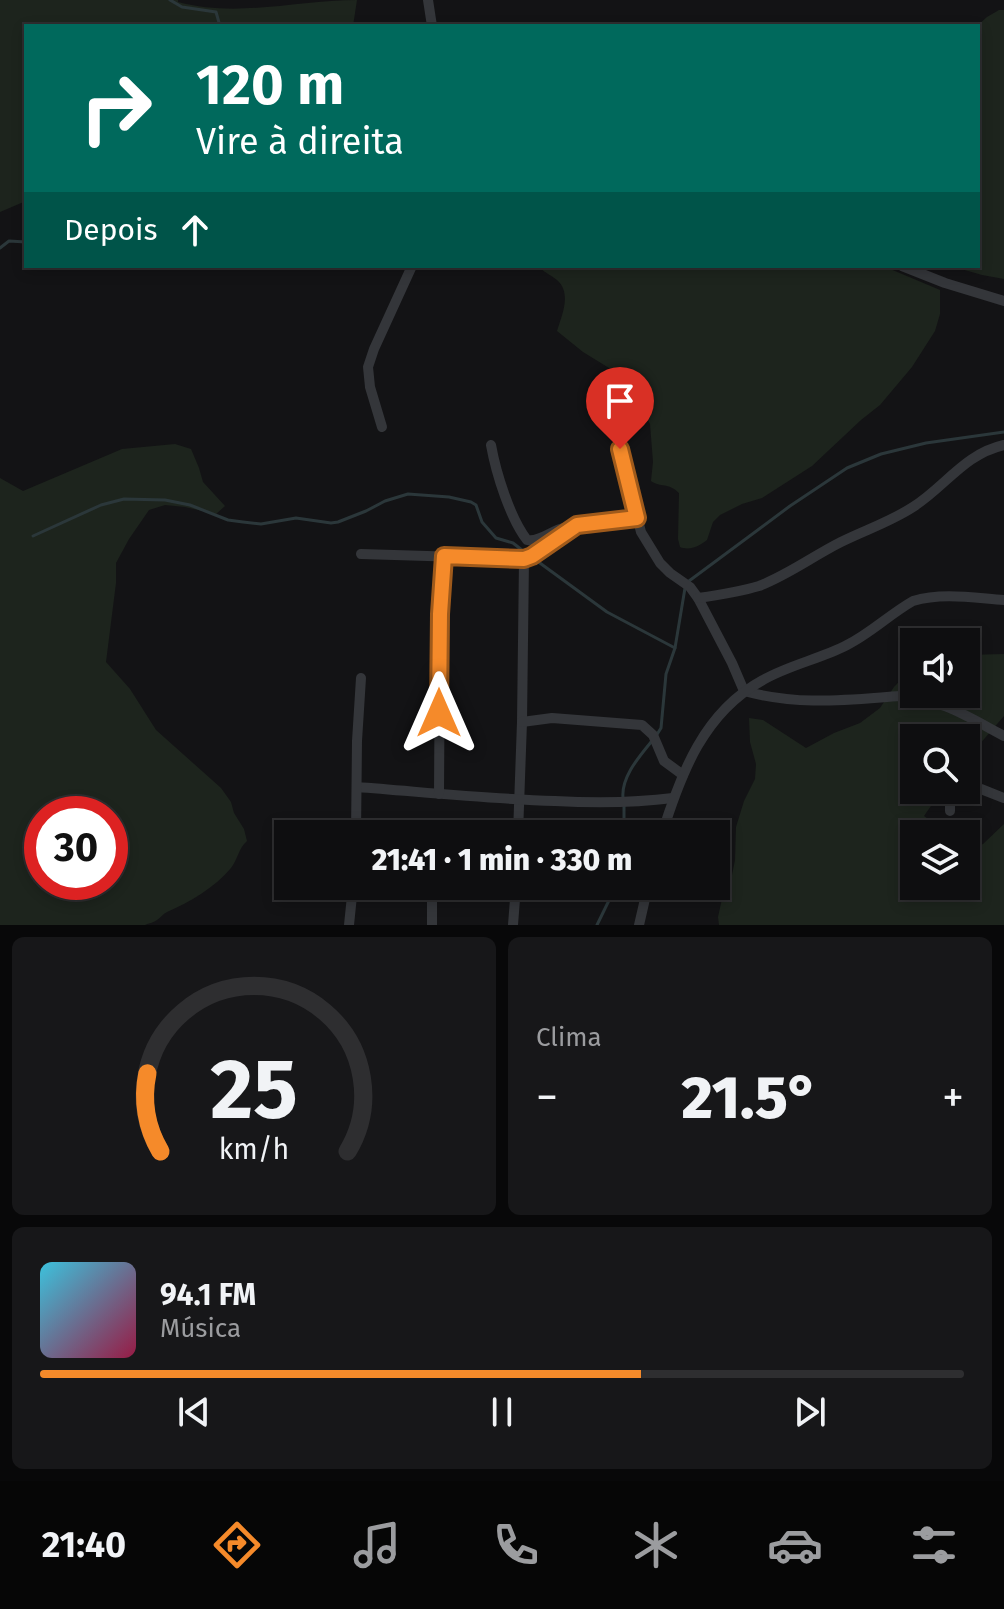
<!DOCTYPE html>
<html lang="pt">
<meta charset="utf-8">
<style>
:root{--surface:#0e0e10;--page:#171719;--text:#f1f3f6;--muted:#9b9c9f;--line:#2e2e30;--accent:#f58a2a}
body{margin:0;font-family:"Fira Sans",sans-serif;background:var(--page);color:var(--text);height:100vh;display:flex;flex-direction:column;font-size:30px;white-space:nowrap}
*{box-sizing:border-box;margin:0}
p{font-size:26px;color:var(--muted)}
.icon{flex:none;width:44px;height:44px;fill:none;stroke:currentColor;stroke-width:2;stroke-linecap:round;stroke-linejoin:round}
.map{position:relative;height:925px;overflow:hidden}
.sheet{display:flex;flex-direction:column;gap:12px;padding:12px;background:#080809;flex:1}
.sheet>*{flex:none}
.banner{position:absolute;left:24px;top:24px;width:956px;height:244px;border-radius:0px;box-shadow:0 4px 12px #0003,0 0 0 2px var(--line);background:#00695c;color:#fff;overflow:hidden}
.fabs{position:absolute;left:900px;top:628px;display:grid;gap:16px}
.fabs a{display:grid;place-items:center;width:80px;height:80px;border-radius:0px;background:var(--surface);box-shadow:0 4px 12px #0003,0 0 0 2px var(--line);font-size:40px}
.speed{position:absolute;left:24px;top:796px;display:flex;gap:16px;font-size:40px;font-weight:700;text-align:center}
.speed>*{display:grid;place-content:center;width:104px;height:104px;border-radius:50%;background:var(--surface);box-shadow:0 4px 12px #0003,0 0 0 2px var(--line);line-height:1}
.speed .limit{border:12px solid #d22;background:#fff;color:#111}
.pin{position:absolute;display:grid;place-items:center;width:68px;height:68px;color:#fff;margin:-82px -34px;border-radius:50% 50% 50% 0;rotate:-45deg;box-shadow:0 0 8px #0007}
.pin .icon{rotate:45deg}
.me{position:absolute;width:88px;margin:-44px;rotate:0deg;stroke-linejoin:round;filter:drop-shadow(0 0 6px #0008)}
.turn{display:flex;align-items:center;gap:28px;height:168px;padding:0 40px;font-size:36px}
.turn .icon{width:104px;height:104px;stroke-width:2.5}
.turn b{display:block;font-size:56px;line-height:68px}
.then{display:flex;align-items:center;height:76px;padding:0 40px;background:#0003;gap:16px;font-size:30px}
.big{font-size:60px;font-weight:800;line-height:1.1}
.sheet .card{flex:1;display:flex;flex-direction:column;justify-content:center;gap:12px;min-width:0;padding:0 28px;border-radius:12px;background:var(--page)}
.sheet .dial{align-items:center;gap:0}
.dial svg{height:208px;overflow:visible;fill:none;stroke:var(--line);stroke-width:7;stroke-linecap:round;text-anchor:middle}
.dial text{fill:var(--text);stroke:none}
.song{display:flex;align-items:center;gap:24px}
.cover{width:96px;height:96px;border-radius:12px;background:linear-gradient(135deg,hsl(190 70% 55%),hsl(340 70% 35%))}
.played{height:8px;border-radius:4px;background:linear-gradient(90deg,var(--accent) 65%,var(--line) 65%)}
.keys{display:flex;justify-content:space-around;direction:ltr}
.heat{display:flex;justify-content:space-between;align-items:center;font-size:44px;direction:ltr}
.sheet .tiles{flex:1;display:grid;gap:12px;grid-template-columns:1fr 1fr}
.card:last-child{grid-column:span 2}
.trip{position:absolute;left:274px;top:820px;width:456px;height:80px;border-radius:0px;background:var(--surface);box-shadow:0 4px 12px #0003,0 0 0 2px var(--line);font-weight:800;line-height:80px;text-align:center}
.tabs{display:flex;height:128px;justify-content:space-around;align-items:center;background:#060606;color:var(--muted)}
.tabs .icon{width:56px;height:56px}
.tabs .active{color:var(--accent)}
.tabs b{font-size:36px;color:var(--text)}
.map>svg:first-child{display:block}
</style>
<div class="map">
<svg width="1004" height="925" viewBox="0 0 1004 925">
<rect width="100%" height="100%" fill="#131315"/>
<g fill="#1d241d" fill-rule="evenodd">
<path d="M0,0H178V2C238,18 297,0 357,0L353,26H26V201L0,212Z"/>
<polygon points="999,10 1004,10 1004,279 982,275 951,266 978,266 977,26 987,17"/>
<path d="M541,266H883L940,290V314L935,331L912,367L880,405L861,420L812,466L762,498L742,504L720,515L713,522L707,540C699,546 690,551 680,547L678,539L679,493C668,482 661,488 651,481L653,462L650,424L638,401L620,378L609,368L583,352L557,331C562,315 572,293 557,280C551,275 545,273 540,268Z"/>
<path d="M175,444L191,449L199,468L203,482L225,506L216,514L185,507L165,505L149,510L129,539L116,563V583L106,662L130,689L156,730L221,788L231,802L234,813L244,829L247,841C238,849 238,859 231,868C214,888 190,902 167,912C163,914 160,918 157,920C153,923 149,923 145,925H0V478L23,491L122,449ZM42,814H110V882H42Z"/>
<polygon points="1004,654 1004,716 966,760 966,738 914,738 914,790 942,790 924,816 949,834 914,834 914,886 966,886 966,847 969,849 983,844 1004,824 1004,925 719,925 718,917 722,899 732,875 735,860 736,827 744,801 755,779 756,764 750,742 749,718 763,720 806,748 834,733 860,723 880,708 894,687 913,667 914,694 966,694 966,655"/>
</g>
<g fill="none" stroke-linecap="round" stroke-linejoin="round">
<g stroke="#2b373a" stroke-width="3">
<polyline points="170,0 182,7 216,12 220,26"/>
<polyline points="0,248 9,241 26,242"/>
<polyline points="33,536 101,505 124,499 165,500 190,505 228,520 243,522 261,524 296,518 331,523 338,522 366,511 385,501 408,494 449,497 471,502 476,505 482,522 496,538 513,543 527,554"/>
<polyline points="533,558 607,612 675,648"/>
<polyline points="689,581 790,506 847,468 881,454 926,443 1004,432"/>
<polyline points="656,736 661,728 666,674 675,648 685,588"/>
<path d="M623,798C621,777 639,757 651,742"/>
<polyline points="624,834 624,805"/>
<polyline points="597,925 616,886"/>
</g>
<g stroke="#34363a" stroke-width="10">
<polyline points="428,0 432,26"/>
<polyline points="902,266 945,283 1004,301"/>
<polyline points="382,427 370,387 368,367 374,349 412,266"/>
<path d="M491,445C496,473 510,518 527,540C539,543 552,530 564,528L637,518"/>
<path d="M620,449L641,532L660,563L670,573L690,587L698,598L732,663L744,691C799,706 844,700 900,696C942,699 968,717 1004,736"/>
<polyline points="361,554 524,559 522,722 518,834"/>
<polyline points="524,559 532,556 573,528"/>
<path d="M698,598C719,595 739,592 759,586C788,575 813,556 841,542C865,530 890,522 913,507C945,487 964,454 1004,445"/>
<polyline points="522,722 552,718 642,725 653,735 664,761 683,775"/>
<path d="M357,787C423,792 489,799 555,801C595,803 634,803 673,798"/>
<polyline points="966,788 981,789 1004,798"/>
<polyline points="439,794 440,633 444,556"/>
<polyline points="950,811 950,797 956,790"/>
<polyline points="356,834 357,741 361,678"/>
<path d="M662,834C681,773 704,712 763,680C789,665 820,659 847,645C871,633 890,614 913,601C942,592 975,598 1004,600"/>
<polyline points="349,925 353,886"/>
<polyline points="432,925 432,886"/>
<polyline points="513,925 516,886"/>
<polyline points="639,925 648,886"/>
</g>
</g>
<g fill="none" stroke-linecap="round" stroke-linejoin="round">
<g stroke="#9f5a1b" stroke-width="20">
<polyline id="route" points="439,713 440,614 444,556 524,559 532,556 577,525 637,518 620,449"/>
</g>
<use href="#route" stroke="#f58a2a" stroke-width="14"/>
</g>
</svg>
<div class="fabs">
<a><svg class="icon" aria-label="sound" viewBox="0 0 24 24"><path d="M4 9h4l5-4v14l-5-4H4zM17 9q2 3 0 6"/></svg></a>
<a><svg class="icon" aria-label="search" viewBox="0 0 24 24"><circle cx="10" cy="10" r="6"/><path d="M15 15l6 6"/></svg></a>
<a><svg class="icon" aria-label="layers" viewBox="0 0 24 24"><path d="M12 4l9 5-9 5-9-5zM3 14l9 5 9-5"/></svg></a>
</div>
<div class="speed"><div class="limit">30</div></div>
<div class="pin" style="left:620px;top:449px;background:#d93025"><svg class="icon" aria-label="arrive" viewBox="0 0 24 24"><path d="M6 21V4h12l-3 4 3 4H6"/></svg></div>
<svg class="me" style="left:439px;top:713px" viewBox="-20 -20 40 40"><path d="M0-17L14 15 0 8-14 15z" fill="#f58a2a" stroke="#fff" stroke-width="4"/></svg>
<div class="trip">21:41 · 1 min · 330 m</div>
<div class="banner">
<div class="turn"><svg class="icon" aria-label="right" viewBox="0 0 24 24"><path d="M7 20v-9h11M14 6l5 5-5 5"/></svg><div><b>120 m</b>Vire à direita</div></div>
<div class="then">Depois<svg class="icon" aria-label="ahead" viewBox="0 0 24 24"><path d="M12 20V5M6 11l6-6 6 6"/></svg></div>
</div>
</div>
<section class="sheet">
<div class="tiles">
<div class="card dial"><svg viewBox="0 0 100 80">
<path d="M14 69A42 42 0 1 1 86 69"/>
<path d="M14 69A42 42 0 0 1 9 39" stroke="#f58a2a"/>
<text x="50" y="56" font-size="32" font-weight="700">25</text>
<text x="50" y="72" font-size="11">km/h</text>
</svg></div>
<div class="card"><p>Clima</p>
<div class="heat"><a>−</a><b class="big">21.5°</b><a>+</a></div>
</div>
<div class="card">
<div class="song"><i class="cover"></i><div><b>94.1 FM</b><p>Música</p></div></div>
<div class="played"></div>
<div class="keys"><svg class="icon" aria-label="previous" viewBox="0 0 24 24"><path d="M18 5L8 12l10 7zM5 5v14"/></svg><svg class="icon" aria-label="pause" viewBox="0 0 24 24"><path d="M8 5v14M16 5v14"/></svg><svg class="icon" aria-label="next" viewBox="0 0 24 24"><path d="M6 5l10 7-10 7zM19 5v14"/></svg></div>
</div>
</div>
</section>
<nav class="tabs">
<b>21:40</b>
<svg class="icon active" aria-label="directions" viewBox="0 0 24 24"><path d="M12 3l9 9-9 9-9-9zM9 14v-3h6M13 9l2 2-2 2"/></svg>
<svg class="icon" aria-label="music" viewBox="0 0 24 24"><path d="M9 18V5l10-2v13"/><circle cx="6" cy="18" r="3"/><circle cx="16" cy="16" r="3"/></svg>
<svg class="icon" aria-label="phone" viewBox="0 0 24 24"><path d="M5 4h4l2 5-3 2q2 4 5 5l2-3 5 2v4C11 20 4 13 5 4z"/></svg>
<svg class="icon" aria-label="climate" viewBox="0 0 24 24"><path d="M12 3v18M4 7l16 10M4 17L20 7"/></svg>
<svg class="icon" aria-label="car" viewBox="0 0 24 24"><path d="M5 17H2v-5l4-1 3-4h7l3 4 3 1v5h-3M9 17h6M6 11h13"/><circle cx="7" cy="17" r="2"/><circle cx="17" cy="17" r="2"/></svg>
<svg class="icon" aria-label="filters" viewBox="0 0 24 24"><path d="M4 7h16M4 17h16"/><circle cx="9" cy="7" r="2"/><circle cx="15" cy="17" r="2"/></svg>
</nav>
